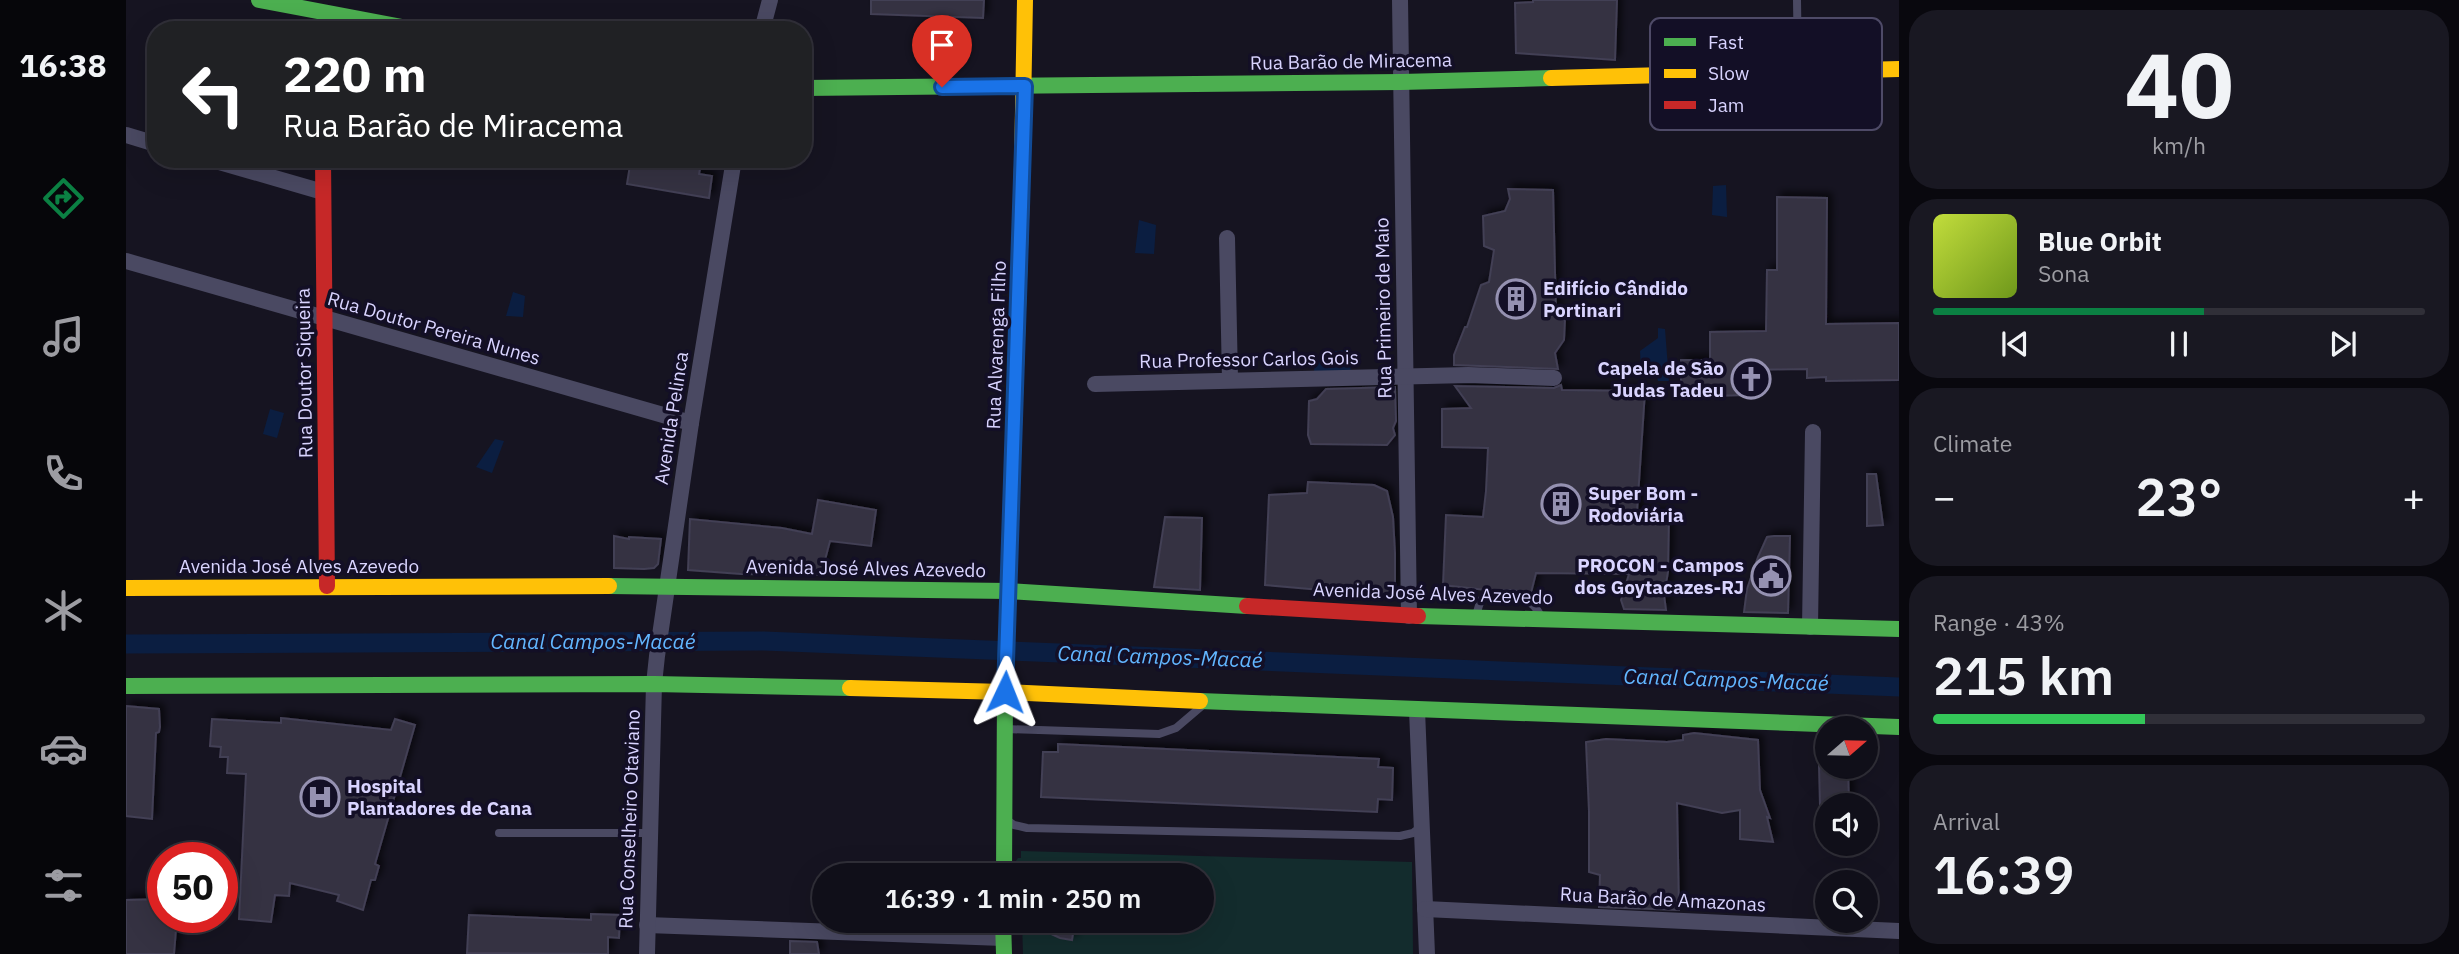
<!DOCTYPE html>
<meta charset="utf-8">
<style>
:root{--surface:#100f19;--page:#191822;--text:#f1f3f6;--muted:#9c9ca2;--line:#302f38;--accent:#0b8043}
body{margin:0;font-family:"IBM Plex Sans",sans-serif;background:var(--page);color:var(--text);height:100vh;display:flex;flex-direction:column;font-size:26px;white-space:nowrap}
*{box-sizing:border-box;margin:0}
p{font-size:23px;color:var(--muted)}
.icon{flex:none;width:38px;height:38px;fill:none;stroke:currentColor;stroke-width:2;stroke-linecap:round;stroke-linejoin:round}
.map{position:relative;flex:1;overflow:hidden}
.details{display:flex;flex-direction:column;gap:10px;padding:10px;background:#09080e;width:560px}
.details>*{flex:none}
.guide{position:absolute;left:21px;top:21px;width:665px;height:147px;border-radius:28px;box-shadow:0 7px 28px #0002,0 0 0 2px var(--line);background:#202124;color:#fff;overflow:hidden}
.needle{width:46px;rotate:70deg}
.buttons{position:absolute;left:1689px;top:716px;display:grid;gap:14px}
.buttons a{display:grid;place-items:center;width:63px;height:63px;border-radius:50%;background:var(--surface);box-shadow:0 7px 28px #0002,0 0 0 2px var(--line);font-size:35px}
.speed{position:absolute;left:21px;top:842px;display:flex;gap:14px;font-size:35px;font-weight:700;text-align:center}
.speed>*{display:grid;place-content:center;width:91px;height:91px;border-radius:50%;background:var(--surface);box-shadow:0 7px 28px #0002,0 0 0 2px var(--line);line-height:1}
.speed .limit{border:10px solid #d22;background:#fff;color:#111}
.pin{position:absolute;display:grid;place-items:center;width:60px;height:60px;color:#fff;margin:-72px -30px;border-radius:50% 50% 50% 0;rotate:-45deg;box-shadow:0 0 7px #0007}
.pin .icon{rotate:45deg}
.me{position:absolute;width:77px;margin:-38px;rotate:2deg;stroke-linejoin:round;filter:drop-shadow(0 0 5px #0008)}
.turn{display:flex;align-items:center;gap:24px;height:147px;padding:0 21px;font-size:32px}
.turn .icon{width:91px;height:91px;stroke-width:2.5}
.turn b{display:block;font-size:49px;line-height:60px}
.big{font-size:52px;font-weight:600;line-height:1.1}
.details .widget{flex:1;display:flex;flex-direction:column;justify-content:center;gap:10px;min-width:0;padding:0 24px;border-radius:28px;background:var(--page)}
.details .dial{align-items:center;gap:0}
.dial b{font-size:91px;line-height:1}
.song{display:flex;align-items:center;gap:21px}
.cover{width:84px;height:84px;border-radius:10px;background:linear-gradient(135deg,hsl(70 70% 55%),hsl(80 70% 35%))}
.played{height:7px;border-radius:4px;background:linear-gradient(90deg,var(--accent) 55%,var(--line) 55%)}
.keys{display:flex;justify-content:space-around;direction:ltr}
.heat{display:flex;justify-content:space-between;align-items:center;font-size:38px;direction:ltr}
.charge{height:10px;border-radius:5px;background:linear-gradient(90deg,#34c759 43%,var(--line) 0)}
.trip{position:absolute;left:686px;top:863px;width:402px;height:70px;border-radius:35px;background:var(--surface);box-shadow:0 7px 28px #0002,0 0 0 2px var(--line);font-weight:600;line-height:70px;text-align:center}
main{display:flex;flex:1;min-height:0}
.tabs{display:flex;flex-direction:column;width:126px;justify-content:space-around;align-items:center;background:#06060a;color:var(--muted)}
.tabs .icon{width:49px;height:49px}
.tabs .active{color:var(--accent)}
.tabs b{font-size:32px;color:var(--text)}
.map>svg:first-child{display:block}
</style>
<main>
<nav class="tabs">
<b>16:38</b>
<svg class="icon active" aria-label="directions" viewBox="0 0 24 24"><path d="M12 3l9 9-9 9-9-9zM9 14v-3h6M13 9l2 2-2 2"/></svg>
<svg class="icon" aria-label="music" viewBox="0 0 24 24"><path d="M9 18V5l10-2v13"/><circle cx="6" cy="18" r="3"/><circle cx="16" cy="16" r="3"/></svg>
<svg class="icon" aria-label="phone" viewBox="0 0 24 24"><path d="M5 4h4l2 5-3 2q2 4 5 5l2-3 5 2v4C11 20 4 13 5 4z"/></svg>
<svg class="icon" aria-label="climate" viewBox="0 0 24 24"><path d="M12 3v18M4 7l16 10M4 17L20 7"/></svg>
<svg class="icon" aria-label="car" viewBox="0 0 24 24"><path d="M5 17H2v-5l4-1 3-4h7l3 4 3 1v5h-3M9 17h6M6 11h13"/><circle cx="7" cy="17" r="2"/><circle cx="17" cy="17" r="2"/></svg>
<svg class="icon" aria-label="filters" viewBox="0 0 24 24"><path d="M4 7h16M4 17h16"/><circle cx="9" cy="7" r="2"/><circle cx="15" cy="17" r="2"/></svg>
</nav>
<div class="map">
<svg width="1773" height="954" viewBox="0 0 1773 954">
<defs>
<filter id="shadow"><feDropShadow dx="4.5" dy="-4.5" stdDeviation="3.5" flood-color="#0009"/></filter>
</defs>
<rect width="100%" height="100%" fill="#161421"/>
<polygon fill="#132c2d" points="895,851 1286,862 1287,954 897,954 896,921 1076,920 1076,875 888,875 887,865 892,858 895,858"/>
<g fill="#0b1e41">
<polygon points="1600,185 1601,217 1586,215 1587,186"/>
<polygon points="1013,220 1030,225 1028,254 1009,253"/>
<polygon points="387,292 399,296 397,317 380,316"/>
<polygon points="1532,328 1539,329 1543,381 1532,381 1530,372 1525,367 1515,368 1514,351 1532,338"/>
<polygon points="1222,350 1225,372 1188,372 1189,361 1195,359 1197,352"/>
<polygon points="144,409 158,413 151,438 137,434"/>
<polygon points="369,439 378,441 366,473 350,467"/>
</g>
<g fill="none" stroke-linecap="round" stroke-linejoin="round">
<polyline stroke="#0b1e41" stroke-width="19" points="0,644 638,641 1773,687"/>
</g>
<g fill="#343243" stroke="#433f54" stroke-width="2" filter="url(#shadow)">
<polygon points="745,0 858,0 857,18 745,14"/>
<polygon points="1407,0 1491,0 1489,60 1390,53 1389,3 1407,2"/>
<polygon points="505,159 576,159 573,174 586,176 583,198 501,184"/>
<polygon points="1382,189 1427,190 1430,313 1439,319 1438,340 1429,353 1432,369 1328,365 1328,355 1339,327 1341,327 1355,285 1363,282 1368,250 1358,246 1357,216 1379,211 1384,199"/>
<polygon points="1651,197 1701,198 1700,324 1773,323 1773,380 1700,381 1700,377 1681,378 1681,369 1619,370 1620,395 1555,397 1555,360 1584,360 1584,332 1640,331 1641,270 1651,270"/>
<polygon points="1435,385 1436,390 1519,391 1511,512 1543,515 1542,572 1538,595 1540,610 1498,609 1495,600 1503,574 1410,573 1405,593 1385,590 1360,590 1317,585 1320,515 1357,517 1360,491 1362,448 1316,447 1316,409 1345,408 1329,386 1428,388"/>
<polygon points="1269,387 1270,421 1267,428 1269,435 1261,445 1185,444 1182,435 1183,401 1191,399 1200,389"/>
<polygon points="1741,474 1750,474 1757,525 1741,526"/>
<polygon points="1182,482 1248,485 1261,491 1267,517 1269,553 1269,586 1263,596 1139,585 1143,495 1181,493"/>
<polygon points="692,500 750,510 745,546 704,541 695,575 615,574 562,570 564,519 656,528 686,534"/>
<polygon points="1039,517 1076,518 1074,590 1028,587"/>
<polygon points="488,536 503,539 503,537 535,539 532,564 528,568 518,569 488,568"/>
<polygon points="1648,536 1664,536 1662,613 1618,612 1621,589 1632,557 1641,537"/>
<polygon points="0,706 33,709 34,727 33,732 30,733 26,819 0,816"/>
<polygon points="155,718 265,730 269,719 289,725 249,864 253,866 249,880 245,880 237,910 211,901 213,895 164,883 163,896 149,895 145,922 113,919 120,774 101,773 102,757 94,757 95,747 84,746 86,719 155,723"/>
<polygon points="1568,733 1632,740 1634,790 1644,818 1641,817 1647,842 1614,839 1614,810 1596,813 1551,803 1553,910 1473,907 1474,875 1463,872 1463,811 1460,742 1480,739 1541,742 1557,740 1557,735"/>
<polygon points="932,744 1253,759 1252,767 1267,768 1266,800 1252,799 1251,812 915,797 917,752 932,752"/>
<polygon points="1693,766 1722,766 1723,805 1694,805"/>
<polygon points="37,899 37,917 51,917 48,954 0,954 0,900"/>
<polygon points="465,914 494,915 493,938 482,937 482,954 341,953 343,915 465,920"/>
<polygon points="895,920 957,920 947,934 946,940 934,938"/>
<polygon points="664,941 691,942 693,954 664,954"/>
</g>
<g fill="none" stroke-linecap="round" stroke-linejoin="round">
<g stroke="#4a4962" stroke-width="8">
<polyline points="1671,0 1672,69"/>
<path d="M1350,615C1352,610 1353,603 1356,599C1361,593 1393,596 1400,600C1407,603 1411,609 1415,616"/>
<polyline points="879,729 1033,734 1050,728 1077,705"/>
<polyline points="881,820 888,825 901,828 1274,836 1287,833 1296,826"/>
<polyline points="373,833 524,833"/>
</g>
<g stroke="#4a4962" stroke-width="16">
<polyline points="1274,0 1283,616"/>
<polyline points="636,30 644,0"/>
<polyline points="0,135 30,144"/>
<polyline points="83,159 197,192"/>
<polyline points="1101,238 1104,379"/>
<polyline points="0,261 565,423"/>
<polyline points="969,384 1342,375 1428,378"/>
<polyline points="1684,627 1687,432"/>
<polyline points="1291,710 1301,954"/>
<polyline points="1299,909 1773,931"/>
<polyline points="521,925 877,938"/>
<polyline points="521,954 528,684 531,656 565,423 608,159"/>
</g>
<g stroke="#4caf50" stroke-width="16">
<polyline points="133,0 292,30"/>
<polyline points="677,88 1275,82 1425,78"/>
<polyline points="483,586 883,591 1121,606"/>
<polyline points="1292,616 1773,629"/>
<polyline points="0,686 528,684 724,688"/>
<polyline points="1074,701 1773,727"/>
<polyline points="878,875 879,692 895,220"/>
<polyline points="877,920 878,954"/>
</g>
<g stroke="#ffc107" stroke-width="16">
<polyline points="1425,78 1773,69"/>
<polyline points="895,220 899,0"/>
<polyline points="0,588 483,586"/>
<polyline points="724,688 879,692 1074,701"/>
</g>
<g stroke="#c62828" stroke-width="16">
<polyline points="197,159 201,586"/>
<polyline points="1121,606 1292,616"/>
</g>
</g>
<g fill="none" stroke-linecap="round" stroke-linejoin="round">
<g stroke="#114b97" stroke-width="18">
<polyline id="route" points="816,87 899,86 879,692"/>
</g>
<use href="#route" stroke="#1a73e8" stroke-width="12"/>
</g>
<defs>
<g id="building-ring" transform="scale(2.0125)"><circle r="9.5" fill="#130f26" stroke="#9591b1" stroke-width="1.5"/><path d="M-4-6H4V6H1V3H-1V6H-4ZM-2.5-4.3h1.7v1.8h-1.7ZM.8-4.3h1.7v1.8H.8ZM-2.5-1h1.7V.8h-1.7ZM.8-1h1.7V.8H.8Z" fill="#9591b1"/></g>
<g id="church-ring" transform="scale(2.0125)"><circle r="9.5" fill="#130f26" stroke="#9591b1" stroke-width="1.5"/><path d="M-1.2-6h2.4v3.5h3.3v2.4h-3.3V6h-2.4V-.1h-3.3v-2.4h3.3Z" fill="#9591b1"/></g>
<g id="civic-ring" transform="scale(2.0125)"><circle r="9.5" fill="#130f26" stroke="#9591b1" stroke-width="1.5"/><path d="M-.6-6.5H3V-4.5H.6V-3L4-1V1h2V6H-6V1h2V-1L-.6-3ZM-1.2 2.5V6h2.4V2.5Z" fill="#9591b1"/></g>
<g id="hospital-ring" transform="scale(2.0125)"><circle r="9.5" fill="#130f26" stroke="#9591b1" stroke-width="1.5"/><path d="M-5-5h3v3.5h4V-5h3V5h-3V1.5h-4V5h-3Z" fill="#9591b1"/></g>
</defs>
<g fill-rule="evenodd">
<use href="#building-ring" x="1390" y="299"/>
<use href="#church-ring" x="1625" y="379"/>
<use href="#building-ring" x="1435" y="504"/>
<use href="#civic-ring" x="1645" y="576"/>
<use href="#hospital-ring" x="194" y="797"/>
</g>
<g text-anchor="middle" stroke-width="7" stroke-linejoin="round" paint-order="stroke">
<g font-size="19" fill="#d9d4ff" stroke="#130f26">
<text transform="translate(1225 61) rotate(-1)" y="7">Rua Barão de Miracema</text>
<text transform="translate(1257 308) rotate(-91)" y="7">Rua Primeiro de Maio</text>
<text transform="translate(308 328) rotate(16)" y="7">Rua Doutor Pereira Nunes</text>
<text transform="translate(870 345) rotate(-88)" y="7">Rua Alvarenga Filho</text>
<text transform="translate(1123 359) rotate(-1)" y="7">Rua Professor Carlos Gois</text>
<text transform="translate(178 373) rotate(-91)" y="7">Rua Doutor Siqueira</text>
<text transform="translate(545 418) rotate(-81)" y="7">Avenida Pelinca</text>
<text x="173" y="573">Avenida José Alves Azevedo</text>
<text transform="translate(740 568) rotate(1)" y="7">Avenida José Alves Azevedo</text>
<text transform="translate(1307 593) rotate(2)" y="7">Avenida José Alves Azevedo</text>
<text transform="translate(503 819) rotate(-88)" y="7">Rua Conselheiro Otaviano</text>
<text transform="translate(1537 899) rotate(3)" y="7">Rua Barão de Amazonas</text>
</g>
<g font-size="19" font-weight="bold" fill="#d9d4ff" stroke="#130f26" text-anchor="start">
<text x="1417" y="295">Edifício Cândido<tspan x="1417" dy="22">Portinari</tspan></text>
<text x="1598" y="375" text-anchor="end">Capela de São<tspan x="1598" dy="22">Judas Tadeu</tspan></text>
<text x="1462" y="500">Super Bom -<tspan x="1462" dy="22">Rodoviária</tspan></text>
<text x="1618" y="572" text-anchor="end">PROCON - Campos<tspan x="1618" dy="22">dos Goytacazes-RJ</tspan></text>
<text x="221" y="793">Hospital<tspan x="221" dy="22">Plantadores de Cana</tspan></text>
</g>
<g font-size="21" font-style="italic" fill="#62b6ff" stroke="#130f26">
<text x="467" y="649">Canal Campos-Macaé</text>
<text transform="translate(1034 657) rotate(2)" y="7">Canal Campos-Macaé</text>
<text transform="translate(1600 680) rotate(2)" y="7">Canal Campos-Macaé</text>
</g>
</g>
<rect x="1524" y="18" width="232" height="112" rx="10" fill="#130f26" stroke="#4e4a67" stroke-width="2"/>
<rect x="1538" y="38" width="32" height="8" fill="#4caf50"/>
<rect x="1538" y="69" width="32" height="9" fill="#ffc107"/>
<rect x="1538" y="101" width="32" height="8" fill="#c62828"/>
<g font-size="19" fill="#d9d4ff">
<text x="1582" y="49">Fast</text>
<text x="1582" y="80">Slow</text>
<text x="1582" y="112">Jam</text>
</g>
</svg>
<div class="buttons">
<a><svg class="needle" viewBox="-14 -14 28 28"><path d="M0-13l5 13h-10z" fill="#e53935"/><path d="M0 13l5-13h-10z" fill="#9c9ca2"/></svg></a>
<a><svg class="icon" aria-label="sound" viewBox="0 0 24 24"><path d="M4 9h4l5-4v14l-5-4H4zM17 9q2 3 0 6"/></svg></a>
<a><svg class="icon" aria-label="search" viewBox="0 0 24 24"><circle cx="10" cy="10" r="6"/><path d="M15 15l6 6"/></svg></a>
</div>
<div class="speed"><div class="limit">50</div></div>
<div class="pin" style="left:816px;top:87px;background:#d93025"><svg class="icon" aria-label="arrive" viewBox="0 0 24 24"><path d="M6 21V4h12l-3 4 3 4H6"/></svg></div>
<svg class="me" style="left:879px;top:692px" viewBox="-20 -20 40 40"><path d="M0-17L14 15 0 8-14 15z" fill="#1a73e8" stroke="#fff" stroke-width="4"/></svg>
<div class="trip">16:39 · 1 min · 250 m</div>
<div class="guide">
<div class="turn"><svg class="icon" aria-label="left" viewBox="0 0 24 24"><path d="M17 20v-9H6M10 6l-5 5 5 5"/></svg><div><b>220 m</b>Rua Barão de Miracema</div></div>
</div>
</div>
<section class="details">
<div class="widget dial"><b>40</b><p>km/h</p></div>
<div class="widget">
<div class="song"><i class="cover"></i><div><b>Blue Orbit</b><p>Sona</p></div></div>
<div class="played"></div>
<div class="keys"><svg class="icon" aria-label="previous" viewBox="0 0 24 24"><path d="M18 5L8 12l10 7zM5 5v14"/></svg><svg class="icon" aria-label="pause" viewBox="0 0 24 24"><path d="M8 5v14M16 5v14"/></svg><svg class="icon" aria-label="next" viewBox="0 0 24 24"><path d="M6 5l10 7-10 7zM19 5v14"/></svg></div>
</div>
<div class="widget"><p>Climate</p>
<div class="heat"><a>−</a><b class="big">23°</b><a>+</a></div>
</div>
<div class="widget"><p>Range · 43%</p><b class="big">215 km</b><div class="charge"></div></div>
<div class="widget"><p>Arrival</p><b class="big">16:39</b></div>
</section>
</main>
